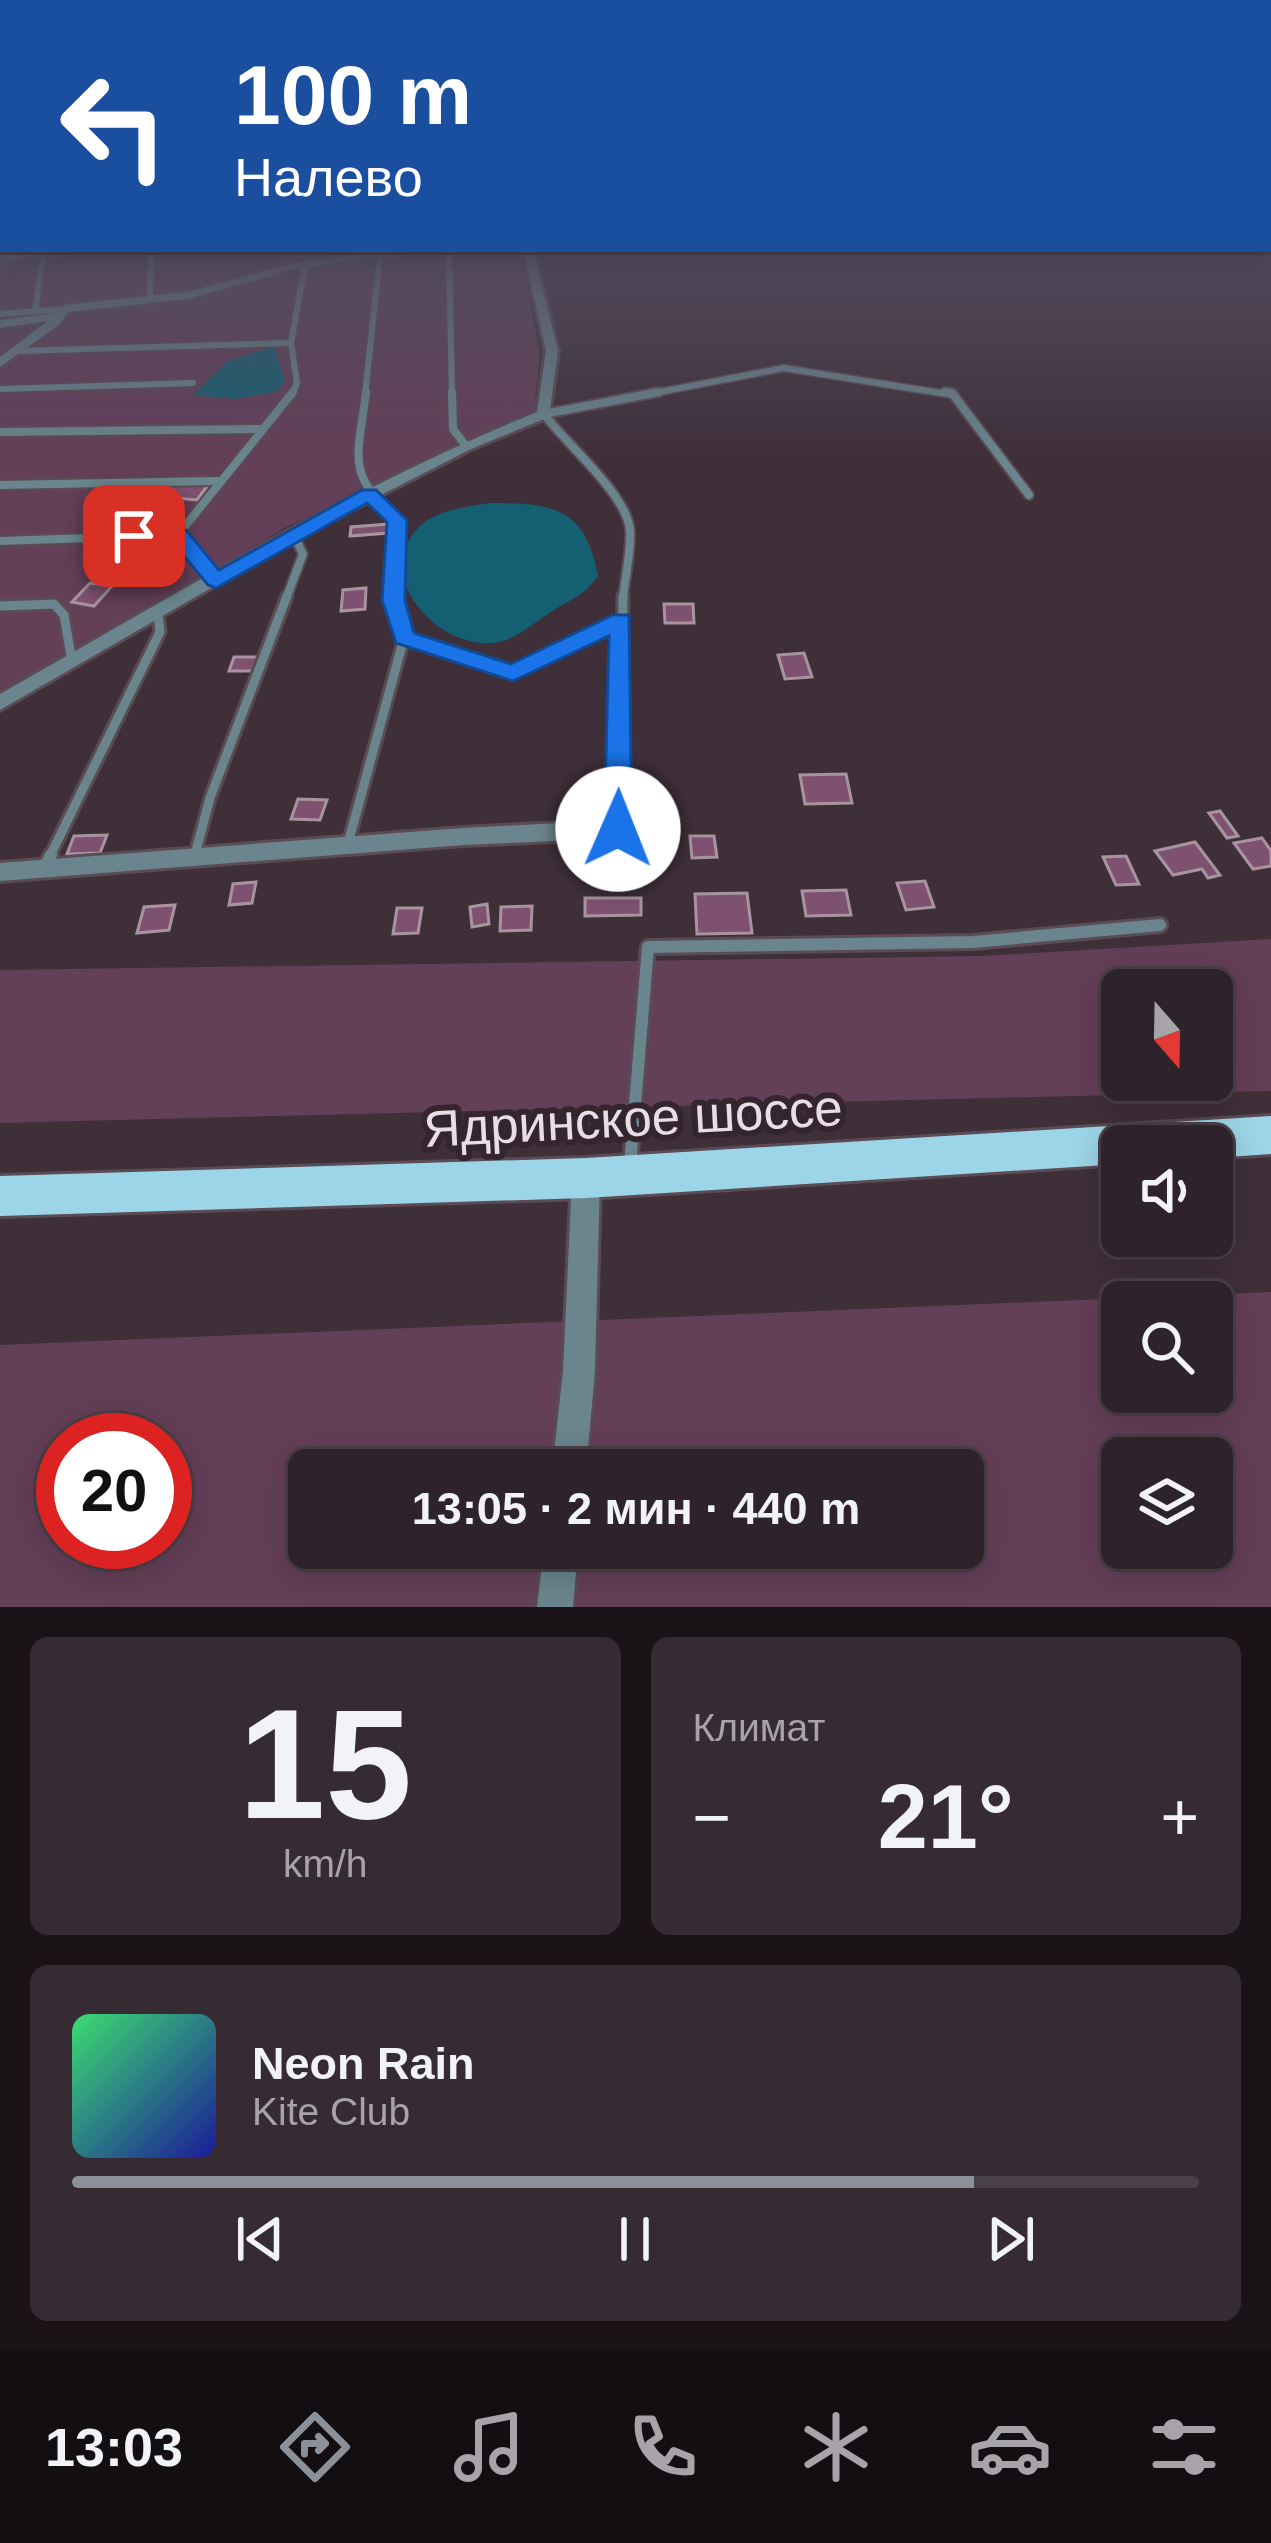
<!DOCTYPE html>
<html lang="ru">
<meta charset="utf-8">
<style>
:root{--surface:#2f232b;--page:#372b33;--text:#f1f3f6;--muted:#a7a4a9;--line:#4a4047;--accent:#8c9099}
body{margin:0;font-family:Arial,sans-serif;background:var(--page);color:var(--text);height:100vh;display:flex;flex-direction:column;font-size:45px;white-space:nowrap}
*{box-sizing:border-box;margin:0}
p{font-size:39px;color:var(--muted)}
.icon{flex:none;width:66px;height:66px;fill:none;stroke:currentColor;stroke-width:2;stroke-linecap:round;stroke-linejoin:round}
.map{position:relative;height:1607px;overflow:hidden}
.side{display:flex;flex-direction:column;gap:30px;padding:30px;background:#1a1318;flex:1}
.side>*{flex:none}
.banner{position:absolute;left:0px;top:0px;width:1272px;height:252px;box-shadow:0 6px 30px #0003,0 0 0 3px var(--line);background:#1a4fa0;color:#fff;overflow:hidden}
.needle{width:78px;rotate:160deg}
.fabs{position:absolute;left:1101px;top:969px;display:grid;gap:24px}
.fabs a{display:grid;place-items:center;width:132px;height:132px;border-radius:18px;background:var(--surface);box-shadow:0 6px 30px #0003,0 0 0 3px var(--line);font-size:60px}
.speed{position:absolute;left:36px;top:1413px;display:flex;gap:24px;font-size:60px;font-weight:700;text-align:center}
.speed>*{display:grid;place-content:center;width:156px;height:156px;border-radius:50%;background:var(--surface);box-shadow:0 6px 30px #0003,0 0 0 3px var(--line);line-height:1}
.speed .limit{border:18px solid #d22;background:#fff;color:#111}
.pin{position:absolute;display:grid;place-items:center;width:102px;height:102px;color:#fff;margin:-51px;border-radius:24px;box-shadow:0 6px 18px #0006}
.me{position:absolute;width:132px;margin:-66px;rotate:1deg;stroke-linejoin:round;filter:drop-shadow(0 0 9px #0008)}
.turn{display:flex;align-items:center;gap:42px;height:252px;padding:0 36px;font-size:54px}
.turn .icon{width:156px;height:156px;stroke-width:2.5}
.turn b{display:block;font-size:84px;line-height:102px}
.big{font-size:90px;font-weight:600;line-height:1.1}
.side .card{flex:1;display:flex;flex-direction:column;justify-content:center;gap:18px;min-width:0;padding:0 42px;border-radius:18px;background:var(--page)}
.side .dial{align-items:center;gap:0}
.dial b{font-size:156px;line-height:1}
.song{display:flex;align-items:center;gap:36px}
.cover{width:144px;height:144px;border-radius:18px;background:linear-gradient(135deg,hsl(140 70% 55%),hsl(240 70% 35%))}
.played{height:12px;border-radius:6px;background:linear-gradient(90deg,var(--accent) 80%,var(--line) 80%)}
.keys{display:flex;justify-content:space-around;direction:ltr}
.heat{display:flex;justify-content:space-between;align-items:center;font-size:66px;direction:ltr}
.side .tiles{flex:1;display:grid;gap:30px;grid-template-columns:1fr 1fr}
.card:last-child{grid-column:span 2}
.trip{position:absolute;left:288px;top:1449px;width:696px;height:120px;border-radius:18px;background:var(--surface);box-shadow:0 6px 30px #0003,0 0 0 3px var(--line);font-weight:600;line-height:120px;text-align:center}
.tab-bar{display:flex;height:192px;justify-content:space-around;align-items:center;background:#130e11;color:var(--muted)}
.tab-bar .icon{width:84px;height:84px}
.tab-bar .on{color:var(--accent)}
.tab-bar b{font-size:54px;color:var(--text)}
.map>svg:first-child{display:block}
</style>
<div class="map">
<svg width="1271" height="1607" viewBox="0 0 1271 1607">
<rect width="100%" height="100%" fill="#3f2f39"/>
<g fill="#643f58" fill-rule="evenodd">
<polygon points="0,233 3,249 521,249 540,356 534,411 289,526 0,692"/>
<path d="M1271,939V1091L0,1123V970L982,956ZM1122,990H1212V1080H1122Z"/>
<path d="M1271,1292V1607H0V1345ZM1122,1302H1212V1392H1122ZM63,1440H165V1542H63ZM1122,1458H1212V1548H1122ZM309,1470H963V1548H309Z"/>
</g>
<g fill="#145f71">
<polygon points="274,346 285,381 277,391 236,399 193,395 228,361"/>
<path d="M489,503C552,503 585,506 598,576C584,597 568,600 548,614C529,626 515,641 492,643C436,648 370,574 420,526C437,510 466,507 489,503Z"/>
</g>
<g fill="#7f5170" stroke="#a794a0" stroke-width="3">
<polygon points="176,483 208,485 197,500 164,497"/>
<polygon points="390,524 389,533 350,536 351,527"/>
<polygon points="90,583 112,586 94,606 72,602"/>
<polygon points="366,588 365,609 341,611 343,590"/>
<polygon points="664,604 693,604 694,623 665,623"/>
<polygon points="804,653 812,677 785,679 778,655"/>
<polygon points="234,657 258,657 253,671 229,671"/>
<polygon points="846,774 852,803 805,804 800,775"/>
<polygon points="298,799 327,800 320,820 291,819"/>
<polygon points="1220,811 1238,836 1227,838 1209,813"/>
<polygon points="107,835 100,853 67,854 74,836"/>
<polygon points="690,836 714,836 717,857 692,858"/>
<polygon points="1262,838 1271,851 1271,866 1253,869 1234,843"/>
<polygon points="1195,842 1220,875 1208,878 1202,869 1173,875 1155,851"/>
<polygon points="1126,856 1139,884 1116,885 1103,857"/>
<polygon points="925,881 934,907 906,910 897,883"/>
<polygon points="256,882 252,903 229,905 233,884"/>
<polygon points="846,890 851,915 806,916 802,891"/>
<polygon points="747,893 752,933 697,934 695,894"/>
<polygon points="585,898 641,898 641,915 585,916"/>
<polygon points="487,904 489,924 472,927 470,907"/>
<polygon points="175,905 169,930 137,933 144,907"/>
<polygon points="532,906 531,930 500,931 501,907"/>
<polygon points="397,908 422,908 418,933 393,934"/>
</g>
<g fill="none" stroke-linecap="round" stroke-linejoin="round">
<g stroke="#5a4b55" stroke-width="9">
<g id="lane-far3">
<polyline points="449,249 452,395"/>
<polyline points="150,299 151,249"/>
<polyline points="35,311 44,249"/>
<polyline points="0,314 64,309"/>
<polyline points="17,351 291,343"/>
<polyline points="0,389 193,383"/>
<polyline points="292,395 297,383 291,343 305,265"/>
<polyline points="365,395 380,255"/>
<polyline points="644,395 784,368 953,395"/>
</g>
</g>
<g stroke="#5a4b55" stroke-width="12">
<g id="lane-far2">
<path d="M366,392C358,459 345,471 397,521L393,599"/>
<polyline points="452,392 453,429 466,446"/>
<polyline points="945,392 952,393 1029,495"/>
<polyline points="0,432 263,429"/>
<polyline points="0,485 218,481"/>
<polyline points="178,535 216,580"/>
<polyline points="0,541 178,535 293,392"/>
<polyline points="286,599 303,554 293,534"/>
<path d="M623,599C625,577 631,553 630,531C628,495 566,444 544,414L659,392"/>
</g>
</g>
<g stroke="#5a4b55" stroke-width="15">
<g id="lane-far1">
<polyline points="0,606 54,604 64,615 72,662"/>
<polyline points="404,638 513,673 621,621"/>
<polyline points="618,829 623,596"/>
<polyline points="347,847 404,638 393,596"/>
<polyline points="49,858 160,632 158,614"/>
<polyline points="194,858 210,798 287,596"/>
</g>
</g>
<g stroke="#5a4b55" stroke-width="18">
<g id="lane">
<polyline points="194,860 195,855"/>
<polyline points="43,871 51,855"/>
<polyline points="630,1166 648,947 973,942 1160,925"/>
</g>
</g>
<g stroke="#5a4b55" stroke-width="6">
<g id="street">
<polygon points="58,249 92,249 0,262 0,256"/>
<polygon points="402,249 433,249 295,269 188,299 68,312 60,324 0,367 0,357 48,321 0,328 0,320 55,313 64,305 187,292 294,263"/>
<path d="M523,249H533L558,351L549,417L471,449L299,537L0,710V694C176,594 350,488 537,412L546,351Z"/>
<polygon points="618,820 626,823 629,829 626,835 618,838 463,845 0,881 0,863 463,828"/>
<polygon points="586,1164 596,1168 600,1178 595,1371 586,1470 552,1470 563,1371 572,1178 576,1168"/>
<polygon points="544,1548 578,1548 573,1607 537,1607"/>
</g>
</g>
<g stroke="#5a4b55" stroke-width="6">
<polygon id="primary" points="1271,1116 1271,1154 1212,1158 1212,1146 1122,1146 1122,1164 586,1198 0,1216 0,1176 586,1158"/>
</g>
<use href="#lane-far3" stroke="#6a858d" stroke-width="6"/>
<use href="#lane-far2" stroke="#6a858d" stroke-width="8"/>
<use href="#lane-far1" stroke="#6a858d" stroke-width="9"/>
<use href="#lane" stroke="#6a858d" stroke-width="12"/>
<use href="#street" fill="#6a858d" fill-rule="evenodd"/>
<use href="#primary" fill="#9cd5e7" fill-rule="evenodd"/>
</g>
<linearGradient id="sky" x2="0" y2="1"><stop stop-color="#231a1f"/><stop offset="0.51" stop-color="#524d5f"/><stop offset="1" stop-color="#524d5f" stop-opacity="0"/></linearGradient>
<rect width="1271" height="458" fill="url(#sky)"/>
<polygon fill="#1a73e8" stroke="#114b97" stroke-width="3" points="362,490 376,490 407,520 405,600 414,633 511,664 613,615 629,615 632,829 628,837 608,837 604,829 609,636 513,681 396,643 382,600 387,522 367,503 216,588 208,585 172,541 134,543 123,536 134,530 186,530 219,570"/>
<g text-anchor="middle" stroke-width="12" stroke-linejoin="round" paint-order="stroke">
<g font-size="51" fill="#e9dee5" stroke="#34252f">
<text transform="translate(633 1118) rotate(-3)" y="18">Ядринское шоссе</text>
</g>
</g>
</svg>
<div class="fabs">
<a><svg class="needle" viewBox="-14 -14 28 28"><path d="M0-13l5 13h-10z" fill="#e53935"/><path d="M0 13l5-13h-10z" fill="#a7a4a9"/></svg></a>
<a><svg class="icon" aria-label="sound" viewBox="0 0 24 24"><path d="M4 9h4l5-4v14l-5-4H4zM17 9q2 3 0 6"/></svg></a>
<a><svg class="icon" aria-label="search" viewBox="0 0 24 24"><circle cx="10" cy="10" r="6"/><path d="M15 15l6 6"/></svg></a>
<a><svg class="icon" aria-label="layers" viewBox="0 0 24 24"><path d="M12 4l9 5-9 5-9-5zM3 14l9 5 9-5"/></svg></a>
</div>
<div class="speed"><div class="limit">20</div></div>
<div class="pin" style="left:134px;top:536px;background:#d93025"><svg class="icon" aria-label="arrive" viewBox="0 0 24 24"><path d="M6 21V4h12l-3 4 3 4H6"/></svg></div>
<svg class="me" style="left:618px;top:829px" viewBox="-20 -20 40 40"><circle r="19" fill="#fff"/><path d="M0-13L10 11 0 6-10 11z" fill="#1a73e8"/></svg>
<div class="trip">13:05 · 2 мин · 440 m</div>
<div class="banner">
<div class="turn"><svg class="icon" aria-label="left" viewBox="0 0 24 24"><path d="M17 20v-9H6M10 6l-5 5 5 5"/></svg><div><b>100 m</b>Налево</div></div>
</div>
</div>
<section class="side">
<div class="tiles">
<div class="card dial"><b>15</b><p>km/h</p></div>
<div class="card"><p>Климат</p>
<div class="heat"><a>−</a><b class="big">21°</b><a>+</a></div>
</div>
<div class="card">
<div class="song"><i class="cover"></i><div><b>Neon Rain</b><p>Kite Club</p></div></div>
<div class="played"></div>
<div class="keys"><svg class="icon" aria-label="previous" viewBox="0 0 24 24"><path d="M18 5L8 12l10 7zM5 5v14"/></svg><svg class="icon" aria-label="pause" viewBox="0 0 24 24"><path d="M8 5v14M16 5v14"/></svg><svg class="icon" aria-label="next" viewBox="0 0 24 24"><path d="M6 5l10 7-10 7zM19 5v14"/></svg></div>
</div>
</div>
</section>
<nav class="tab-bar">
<b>13:03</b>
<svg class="icon on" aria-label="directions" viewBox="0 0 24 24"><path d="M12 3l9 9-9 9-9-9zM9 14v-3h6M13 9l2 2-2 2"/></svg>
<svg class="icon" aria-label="music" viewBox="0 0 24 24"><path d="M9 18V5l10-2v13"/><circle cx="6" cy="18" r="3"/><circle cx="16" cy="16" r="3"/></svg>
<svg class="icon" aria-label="phone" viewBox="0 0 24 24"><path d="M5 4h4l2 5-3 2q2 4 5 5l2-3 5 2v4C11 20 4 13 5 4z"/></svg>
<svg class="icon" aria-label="climate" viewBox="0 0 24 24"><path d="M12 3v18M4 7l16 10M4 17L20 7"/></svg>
<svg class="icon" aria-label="car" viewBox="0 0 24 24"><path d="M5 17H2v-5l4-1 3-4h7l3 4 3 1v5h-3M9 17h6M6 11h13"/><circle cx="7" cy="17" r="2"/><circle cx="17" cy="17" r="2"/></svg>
<svg class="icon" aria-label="filters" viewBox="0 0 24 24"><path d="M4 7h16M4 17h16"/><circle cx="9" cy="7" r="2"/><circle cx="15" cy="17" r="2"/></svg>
</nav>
